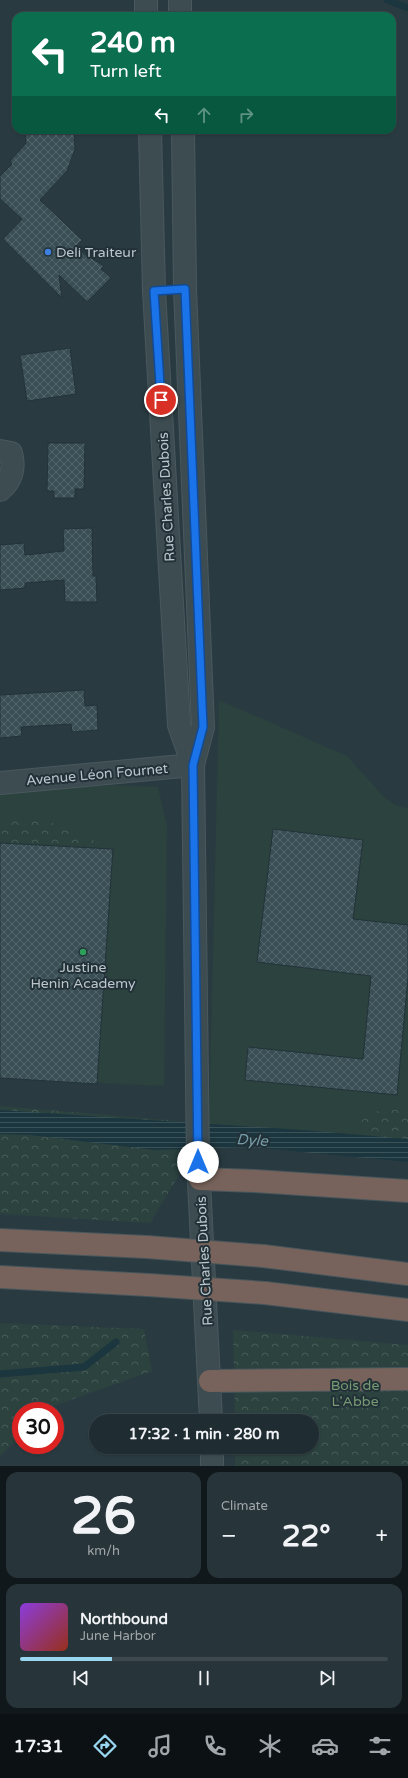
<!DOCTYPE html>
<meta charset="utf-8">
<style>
:root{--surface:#1f2c31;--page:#273439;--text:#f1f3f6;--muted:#a1a7ab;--line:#3c484d;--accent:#99d7f1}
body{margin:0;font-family:"Varela Round",sans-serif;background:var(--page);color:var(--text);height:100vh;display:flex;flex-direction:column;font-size:15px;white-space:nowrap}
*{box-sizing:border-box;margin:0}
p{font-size:13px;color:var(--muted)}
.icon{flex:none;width:22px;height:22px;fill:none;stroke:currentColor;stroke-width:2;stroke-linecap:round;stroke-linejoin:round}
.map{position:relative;height:1466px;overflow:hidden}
.sheet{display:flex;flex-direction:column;gap:6px;padding:6px;background:#11181b;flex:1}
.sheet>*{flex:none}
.top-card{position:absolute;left:12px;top:12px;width:384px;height:122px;border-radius:12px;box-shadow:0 1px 3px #0004,0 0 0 1px var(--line);background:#0b6e4f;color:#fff;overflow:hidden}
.speed{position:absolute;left:12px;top:1402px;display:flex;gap:8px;font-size:20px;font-weight:700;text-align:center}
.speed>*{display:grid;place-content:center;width:52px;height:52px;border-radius:50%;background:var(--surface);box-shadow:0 1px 3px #0004,0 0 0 1px var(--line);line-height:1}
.speed .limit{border:6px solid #d22;background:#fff;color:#111}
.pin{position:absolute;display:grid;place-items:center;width:34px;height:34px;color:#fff;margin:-17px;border:2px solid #fff;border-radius:50%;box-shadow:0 1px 4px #0007}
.me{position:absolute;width:44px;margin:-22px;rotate:0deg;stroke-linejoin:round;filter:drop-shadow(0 0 3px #0008)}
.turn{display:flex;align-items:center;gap:14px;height:84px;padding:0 12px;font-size:18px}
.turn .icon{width:52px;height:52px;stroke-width:2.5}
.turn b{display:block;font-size:28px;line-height:34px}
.lanes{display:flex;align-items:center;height:38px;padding:0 12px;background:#0003;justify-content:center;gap:20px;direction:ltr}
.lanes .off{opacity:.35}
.big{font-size:30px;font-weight:700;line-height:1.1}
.sheet .widget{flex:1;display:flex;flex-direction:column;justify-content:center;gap:6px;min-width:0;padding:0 14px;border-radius:12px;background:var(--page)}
.sheet .dial{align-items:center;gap:0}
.dial b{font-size:52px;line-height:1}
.song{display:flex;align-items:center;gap:12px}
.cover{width:48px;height:48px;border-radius:6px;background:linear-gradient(135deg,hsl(270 70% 55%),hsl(10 70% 35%))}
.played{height:4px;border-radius:2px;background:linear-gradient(90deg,var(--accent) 25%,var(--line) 25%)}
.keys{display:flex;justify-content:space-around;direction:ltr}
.heat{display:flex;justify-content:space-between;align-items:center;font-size:22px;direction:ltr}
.sheet .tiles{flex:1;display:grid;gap:6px;grid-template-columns:1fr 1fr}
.widget:last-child{grid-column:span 2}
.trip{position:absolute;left:89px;top:1414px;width:230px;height:40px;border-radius:20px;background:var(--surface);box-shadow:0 1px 3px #0004,0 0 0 1px var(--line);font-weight:700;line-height:40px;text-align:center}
.tab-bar{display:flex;height:64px;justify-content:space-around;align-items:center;background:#0c1214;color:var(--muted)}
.tab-bar .icon{width:28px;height:28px}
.tab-bar .on{color:var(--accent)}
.tab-bar b{font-size:18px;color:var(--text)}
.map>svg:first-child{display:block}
</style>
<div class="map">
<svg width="408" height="1466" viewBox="0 0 408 1466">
<defs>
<pattern id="forest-crowns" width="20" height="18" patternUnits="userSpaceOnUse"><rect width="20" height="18" fill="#2b423e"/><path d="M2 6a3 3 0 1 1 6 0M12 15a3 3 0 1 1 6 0" fill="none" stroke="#485c59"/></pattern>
<pattern id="water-rules" width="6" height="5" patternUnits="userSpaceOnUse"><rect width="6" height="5" fill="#1c363f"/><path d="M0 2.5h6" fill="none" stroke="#3b5259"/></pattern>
<pattern id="building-cross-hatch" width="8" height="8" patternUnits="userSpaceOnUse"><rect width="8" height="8" fill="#394e55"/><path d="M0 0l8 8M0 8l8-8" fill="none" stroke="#54666c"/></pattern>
</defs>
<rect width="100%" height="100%" fill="#293b41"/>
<g fill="#2b423e">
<polygon points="219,700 347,756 384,797 397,806 408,808 408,1139 209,1124"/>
<polygon points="114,785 158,787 167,826 164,1086 0,1078 0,792"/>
</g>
<g fill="url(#forest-crowns)">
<polygon points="41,818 113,849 0,843 0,821"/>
<polygon points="0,1106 177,1121 180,1173 150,1223 0,1214"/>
<polygon points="379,1110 408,1110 408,1159 365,1145 359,1130 359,1122"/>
<polygon points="0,1323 144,1329 152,1371 48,1408 45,1411 21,1411 21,1435 0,1456"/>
<polygon points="233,1330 408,1345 408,1466 235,1466 235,1447 312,1447 312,1421 235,1421"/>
</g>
<polygon fill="url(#water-rules)" points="0,1110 303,1130 408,1139 408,1162 249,1147 155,1150 30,1135 0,1134"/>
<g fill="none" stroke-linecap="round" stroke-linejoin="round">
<g stroke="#1c363f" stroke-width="7">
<polyline points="387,0 408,8"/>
<polyline points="0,1374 84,1367 116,1342"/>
</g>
</g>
<g fill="url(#building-cross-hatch)" stroke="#243339">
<polygon points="25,130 74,130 75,149 67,171 40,200 82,240 75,248 104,266 101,269 111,278 87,302 59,275 62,298 3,239 22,219 0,199 0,176 12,164 10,161 26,143"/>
<polygon points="70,348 76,394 27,401 20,355"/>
<polygon points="48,443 85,443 84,489 75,489 75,498 54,498 54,491 47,491"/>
<polygon points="92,528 93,576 96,576 97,602 65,602 64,580 25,583 25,588 0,590 0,545 24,543 25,555 64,551 63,529"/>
<polygon points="84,690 85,706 97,705 98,730 72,732 71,724 21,727 22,736 0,738 0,695"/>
<polygon points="273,829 363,840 353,919 408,925 408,978 397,1095 245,1080 248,1047 363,1059 371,976 257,962"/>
<polygon points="0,843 113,849 97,1084 0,1078"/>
</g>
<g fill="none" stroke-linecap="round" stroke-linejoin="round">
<g stroke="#4a585e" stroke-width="24">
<g id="street">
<polyline points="146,0 146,16"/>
<polyline points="180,0 180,16"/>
<polyline points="150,130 154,291 179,725 193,765"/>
<polyline points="183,130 185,289 203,727 193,765 198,1162 211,1421"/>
<path d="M0,451L11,453C15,467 12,480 0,490"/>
<polyline points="0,783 193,765"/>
<polyline points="212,1447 212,1466"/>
</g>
</g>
<g stroke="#48565c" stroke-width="24">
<g id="highway">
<polyline points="200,1179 255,1181 408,1191"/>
<polyline points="0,1240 147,1247"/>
<polyline points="263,1256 408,1274"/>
<polyline points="0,1277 149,1285"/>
<polyline points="265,1293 408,1310"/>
<polyline points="210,1381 408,1379"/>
</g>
</g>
<use href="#street" stroke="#3d4c51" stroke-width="22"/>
<use href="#highway" stroke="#77635b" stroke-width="22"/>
<g stroke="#48565c" stroke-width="24" stroke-linecap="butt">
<g id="highway-bridge">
<polyline points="147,1247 263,1256"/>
<polyline points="149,1285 265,1293"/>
</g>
</g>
<use href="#highway-bridge" stroke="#77635b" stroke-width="22"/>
</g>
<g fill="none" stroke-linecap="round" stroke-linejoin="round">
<g stroke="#114b97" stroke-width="10">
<polyline id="route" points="161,400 154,291 185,289 203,727 193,765 198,1162"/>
</g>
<use href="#route" stroke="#1a73e8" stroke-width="7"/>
</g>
<circle fill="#3f7fe0" stroke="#223137" stroke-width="1.5" cx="48" cy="252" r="4"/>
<circle fill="#2e9e5b" stroke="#223137" stroke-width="1.5" cx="83" cy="952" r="4"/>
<g text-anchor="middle" stroke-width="4" stroke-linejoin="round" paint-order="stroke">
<g font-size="14" fill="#bac6cb" stroke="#223137" text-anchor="start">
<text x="56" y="257">Deli Traiteur</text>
<text x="83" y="972" text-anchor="middle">Justine<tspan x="83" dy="16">Henin Academy</tspan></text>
</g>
<g font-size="14" fill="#bac6cb" stroke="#223137">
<text transform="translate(166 497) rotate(-93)" y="5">Rue Charles Dubois</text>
<text transform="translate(97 774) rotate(-5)" y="5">Avenue Léon Fournet</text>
<text transform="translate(204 1261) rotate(-93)" y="5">Rue Charles Dubois</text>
</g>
<g font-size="14" fill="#779a73" stroke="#223137">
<text x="355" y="1390">Bois de<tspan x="355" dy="16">L'Abbe</tspan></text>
</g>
<g font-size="15" font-style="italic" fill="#769ba7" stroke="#223137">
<text transform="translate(252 1140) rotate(4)" y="5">Dyle</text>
</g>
</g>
</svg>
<div class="speed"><div class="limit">30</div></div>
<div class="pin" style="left:161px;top:400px;background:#d93025"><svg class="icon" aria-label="arrive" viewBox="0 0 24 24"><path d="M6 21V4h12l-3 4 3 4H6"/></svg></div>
<svg class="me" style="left:198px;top:1162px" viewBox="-20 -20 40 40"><circle r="19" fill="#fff"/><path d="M0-13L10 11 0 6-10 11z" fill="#1a73e8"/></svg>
<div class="trip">17:32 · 1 min · 280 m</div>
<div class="top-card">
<div class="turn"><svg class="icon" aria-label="left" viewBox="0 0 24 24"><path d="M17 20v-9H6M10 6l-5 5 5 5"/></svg><div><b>240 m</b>Turn left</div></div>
<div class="lanes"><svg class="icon" aria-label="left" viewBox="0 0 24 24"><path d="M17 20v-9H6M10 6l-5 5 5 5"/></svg><svg class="icon off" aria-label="ahead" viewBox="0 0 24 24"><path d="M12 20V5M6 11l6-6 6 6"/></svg><svg class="icon off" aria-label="right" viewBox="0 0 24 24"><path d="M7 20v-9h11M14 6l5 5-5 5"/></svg></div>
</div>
</div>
<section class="sheet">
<div class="tiles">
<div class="widget dial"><b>26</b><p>km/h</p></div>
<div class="widget"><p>Climate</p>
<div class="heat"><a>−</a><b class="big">22°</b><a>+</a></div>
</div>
<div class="widget">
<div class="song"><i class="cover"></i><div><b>Northbound</b><p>June Harbor</p></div></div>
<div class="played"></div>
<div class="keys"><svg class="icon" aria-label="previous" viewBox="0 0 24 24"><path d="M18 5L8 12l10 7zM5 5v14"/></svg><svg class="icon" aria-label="pause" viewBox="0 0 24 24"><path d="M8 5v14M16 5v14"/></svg><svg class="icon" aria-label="next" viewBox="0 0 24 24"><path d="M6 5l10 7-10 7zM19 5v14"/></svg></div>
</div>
</div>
</section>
<nav class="tab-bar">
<b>17:31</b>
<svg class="icon on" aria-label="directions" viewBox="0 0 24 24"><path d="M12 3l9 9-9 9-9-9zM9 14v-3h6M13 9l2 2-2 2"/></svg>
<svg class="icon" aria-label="music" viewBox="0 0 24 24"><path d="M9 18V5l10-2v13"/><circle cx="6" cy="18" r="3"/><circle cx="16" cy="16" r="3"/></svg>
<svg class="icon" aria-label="phone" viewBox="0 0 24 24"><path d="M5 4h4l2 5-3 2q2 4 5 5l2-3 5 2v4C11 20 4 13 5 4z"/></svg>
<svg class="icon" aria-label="climate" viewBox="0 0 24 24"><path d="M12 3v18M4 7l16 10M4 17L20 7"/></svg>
<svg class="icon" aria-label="car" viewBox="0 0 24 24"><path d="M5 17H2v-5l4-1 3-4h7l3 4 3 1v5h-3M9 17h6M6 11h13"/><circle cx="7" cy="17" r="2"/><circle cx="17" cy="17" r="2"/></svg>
<svg class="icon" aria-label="filters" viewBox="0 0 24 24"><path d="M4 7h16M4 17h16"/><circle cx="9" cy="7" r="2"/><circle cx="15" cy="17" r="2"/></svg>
</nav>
